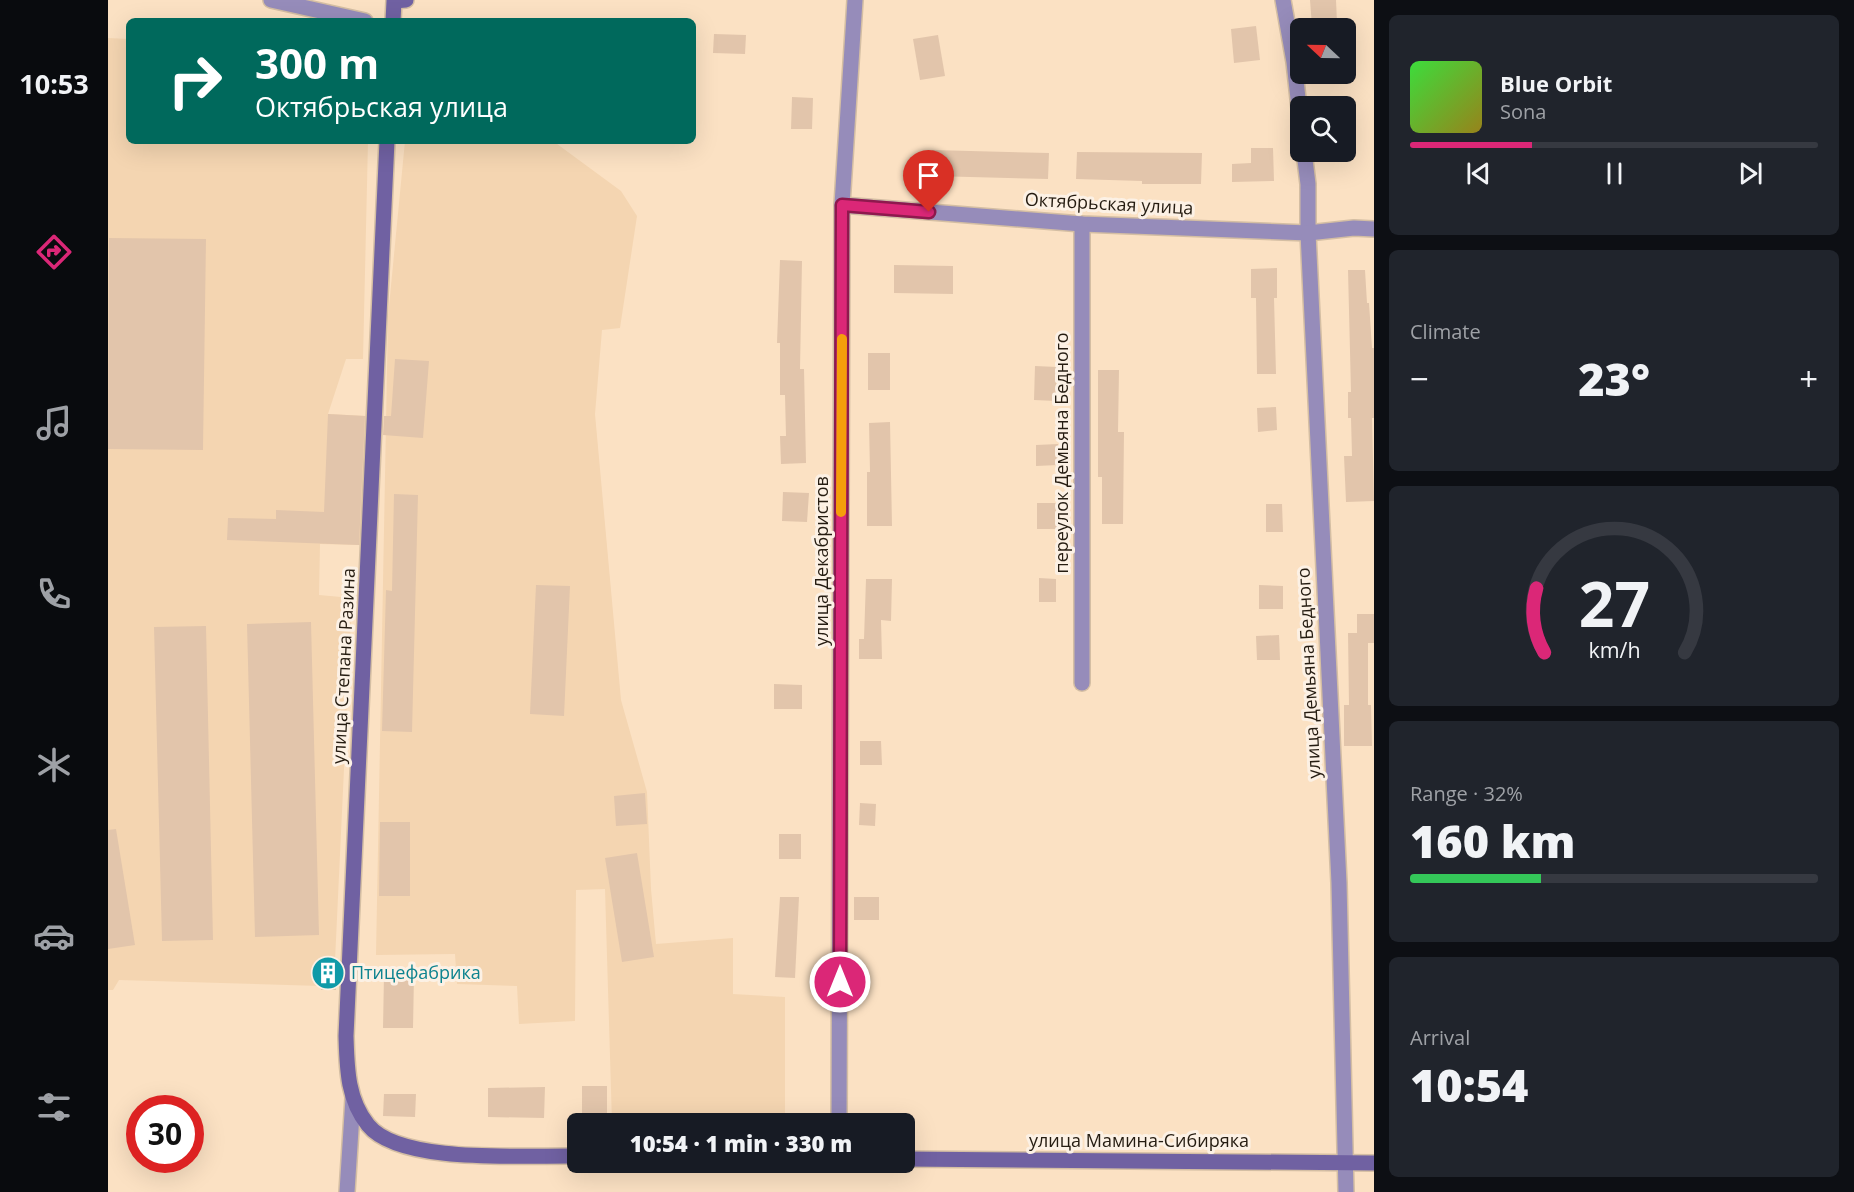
<!DOCTYPE html>
<meta charset="utf-8">
<style>
:root{--surface:#171b24;--page:#20242c;--text:#f1f3f6;--muted:#9ea1a6;--line:#363941;--accent:#db2777}
body{margin:0;font-family:"Open Sans",sans-serif;background:var(--page);color:var(--text);height:100vh;display:flex;flex-direction:column;font-size:22px;white-space:nowrap}
*{box-sizing:border-box;margin:0}
p{font-size:20px;color:var(--muted)}
.icon{flex:none;width:33px;height:33px;fill:none;stroke:currentColor;stroke-width:2;stroke-linecap:round;stroke-linejoin:round}
.map{position:relative;flex:1;overflow:hidden}
.drawer{display:flex;flex-direction:column;gap:15px;padding:15px;background:#0d0f14;width:480px}
.drawer>*{flex:none}
.hud{position:absolute;left:18px;top:18px;width:570px;height:126px;border-radius:9px;box-shadow:0 6px 24px #0002;background:#00695c;color:#fff;overflow:hidden}
.needle{width:39px;rotate:292deg}
.fabs{position:absolute;left:1182px;top:18px;display:grid;gap:12px}
.fabs a{display:grid;place-items:center;width:66px;height:66px;border-radius:9px;background:var(--surface);box-shadow:0 6px 24px #0002;font-size:30px}
.speed{position:absolute;left:18px;top:1095px;display:flex;gap:12px;font-size:30px;font-weight:700;text-align:center}
.speed>*{display:grid;place-content:center;width:78px;height:78px;border-radius:50%;background:var(--surface);box-shadow:0 6px 24px #0002;line-height:1}
.speed .limit{border:9px solid #d22;background:#fff;color:#111}
.pin{position:absolute;display:grid;place-items:center;width:51px;height:51px;color:#fff;margin:-62px -26px;border-radius:50% 50% 50% 0;rotate:-45deg;box-shadow:0 0 6px #0007}
.pin .icon{rotate:45deg}
.me{position:absolute;width:66px;margin:-33px;rotate:0deg;stroke-linejoin:round;filter:drop-shadow(0 0 4px #0008)}
.turn{display:flex;align-items:center;gap:21px;height:126px;padding:0 30px;font-size:27px}
.turn .icon{width:78px;height:78px;stroke-width:2.5}
.turn b{display:block;font-size:42px;line-height:51px}
.big{font-size:45px;font-weight:800;line-height:1.1}
.drawer .tile{flex:1;display:flex;flex-direction:column;justify-content:center;gap:9px;min-width:0;padding:0 21px;border-radius:9px;background:var(--page)}
.drawer .dial{align-items:center;gap:0}
.dial svg{height:156px;overflow:visible;fill:none;stroke:var(--line);stroke-width:7;stroke-linecap:round;text-anchor:middle}
.dial text{fill:var(--text);stroke:none}
.song{display:flex;align-items:center;gap:18px}
.cover{width:72px;height:72px;border-radius:9px;background:linear-gradient(135deg,hsl(120 70% 55%),hsl(50 70% 35%))}
.played{height:6px;border-radius:3px;background:linear-gradient(90deg,var(--accent) 30%,var(--line) 30%)}
.keys{display:flex;justify-content:space-around;direction:ltr}
.heat{display:flex;justify-content:space-between;align-items:center;font-size:33px;direction:ltr}
.charge{height:9px;border-radius:4px;background:linear-gradient(90deg,#34c759 32%,var(--line) 0)}
.trip{position:absolute;left:459px;top:1113px;width:348px;height:60px;border-radius:9px;background:var(--surface);box-shadow:0 6px 24px #0002;font-weight:800;line-height:60px;text-align:center}
main{display:flex;flex:1;min-height:0}
.tab-bar{display:flex;flex-direction:column;width:108px;justify-content:space-around;align-items:center;background:#090b0e;color:var(--muted)}
.tab-bar .icon{width:42px;height:42px}
.tab-bar .active{color:var(--accent)}
.tab-bar b{font-size:27px;color:var(--text)}
.map>svg:first-child{display:block}
</style>
<main>
<nav class="tab-bar">
<b>10:53</b>
<svg class="icon active" aria-label="directions" viewBox="0 0 24 24"><path d="M12 3l9 9-9 9-9-9zM9 14v-3h6M13 9l2 2-2 2"/></svg>
<svg class="icon" aria-label="music" viewBox="0 0 24 24"><path d="M9 18V5l10-2v13"/><circle cx="6" cy="18" r="3"/><circle cx="16" cy="16" r="3"/></svg>
<svg class="icon" aria-label="phone" viewBox="0 0 24 24"><path d="M5 4h4l2 5-3 2q2 4 5 5l2-3 5 2v4C11 20 4 13 5 4z"/></svg>
<svg class="icon" aria-label="climate" viewBox="0 0 24 24"><path d="M12 3v18M4 7l16 10M4 17L20 7"/></svg>
<svg class="icon" aria-label="car" viewBox="0 0 24 24"><path d="M5 17H2v-5l4-1 3-4h7l3 4 3 1v5h-3M9 17h6M6 11h13"/><circle cx="7" cy="17" r="2"/><circle cx="17" cy="17" r="2"/></svg>
<svg class="icon" aria-label="filters" viewBox="0 0 24 24"><path d="M4 7h16M4 17h16"/><circle cx="9" cy="7" r="2"/><circle cx="15" cy="17" r="2"/></svg>
</nav>
<div class="map">
<svg width="1266" height="1192" viewBox="0 0 1266 1192">
<rect width="100%" height="100%" fill="#fbe1c3"/>
<g fill="#f4d5b1">
<polygon points="0,38 21,39 21,141 260,141 255,359 238,359 220,414 258,416 253,545 212,544 211,595 244,598 227,961 212,962 213,986 11,980 5,990 0,990"/>
<polygon points="297,141 445,141 513,191 529,216 512,328 494,330 487,414 513,700 539,792 543,889 548,944 625,938 625,994 677,997 677,1123 504,1123 497,889 468,890 467,1021 411,1024 409,986 349,984 347,954 268,955 280,317"/>
</g>
<g fill="#e2c5ab">
<polygon points="1202,0 1228,0 1229,23 1204,26"/>
<polygon points="1148,26 1152,60 1126,63 1123,29"/>
<polygon points="606,34 638,35 637,54 605,53"/>
<polygon points="830,35 837,76 812,80 805,39"/>
<polygon points="684,97 705,98 704,129 683,129"/>
<polygon points="1143,148 1165,148 1166,181 1124,182 1124,164 1143,163"/>
<polygon points="824,150 941,153 940,179 824,176"/>
<polygon points="969,152 1094,153 1093,184 1034,184 1034,181 968,179"/>
<polygon points="1,238 98,239 95,450 0,449"/>
<polygon points="672,260 694,261 692,369 696,369 698,463 673,464 672,436 678,436 677,395 672,395 672,343 669,343"/>
<polygon points="786,265 845,266 845,294 786,293"/>
<polygon points="1169,268 1169,298 1166,298 1168,374 1149,374 1148,298 1143,298 1143,269"/>
<polygon points="1240,270 1257,270 1259,303 1261,303 1264,348 1266,348 1266,418 1264,418 1266,501 1238,502 1236,456 1244,456 1243,418 1240,418 1240,392 1243,392"/>
<rect x="760" y="353" width="22" height="37"/>
<polygon points="287,359 321,361 315,438 275,435 276,416 283,416"/>
<polygon points="927,366 949,367 948,401 926,400"/>
<polygon points="990,370 1011,370 1010,432 1016,432 1015,524 994,524 994,477 990,477"/>
<polygon points="1168,407 1169,430 1150,432 1149,408"/>
<polygon points="220,414 257,416 251,545 119,540 120,518 168,519 168,510 216,512"/>
<polygon points="782,422 784,526 759,526 759,472 762,472 761,423"/>
<polygon points="950,444 950,465 928,466 928,445"/>
<polygon points="675,492 701,493 699,522 674,521"/>
<polygon points="286,494 310,495 304,732 274,731 278,590 284,591"/>
<rect x="929" y="503" width="20" height="26"/>
<polygon points="1158,504 1174,504 1175,532 1158,532"/>
<polygon points="931,578 948,579 948,602 931,602"/>
<polygon points="758,579 784,579 783,621 773,620 774,659 751,659 751,639 756,639"/>
<polygon points="428,585 462,586 456,716 422,714"/>
<polygon points="1151,585 1175,586 1175,609 1151,609"/>
<polygon points="1249,614 1266,614 1266,643 1260,643 1260,705 1263,705 1264,746 1236,746 1236,705 1241,705 1240,633 1249,633"/>
<polygon points="203,622 211,935 147,937 139,624"/>
<polygon points="98,626 105,940 54,941 46,627"/>
<polygon points="1171,635 1172,660 1149,660 1148,636"/>
<polygon points="666,684 694,685 694,709 666,709"/>
<polygon points="752,741 773,741 774,765 752,765"/>
<polygon points="537,793 539,824 508,826 506,796"/>
<polygon points="752,803 768,804 767,826 751,825"/>
<polygon points="272,822 302,822 302,896 271,896"/>
<polygon points="8,829 27,945 0,949 0,830"/>
<rect x="671" y="834" width="22" height="25"/>
<polygon points="529,853 546,957 514,962 497,858"/>
<polygon points="672,897 691,897 687,978 667,977"/>
<rect x="746" y="897" width="25" height="23"/>
<polygon points="212,961 227,961 228,990 213,990"/>
<polygon points="276,975 306,975 305,1028 275,1028"/>
<rect x="474" y="1086" width="25" height="29"/>
<polygon points="437,1087 436,1118 380,1117 380,1088"/>
<polygon points="276,1094 308,1094 307,1117 275,1116"/>
</g>
<g fill="none" stroke-linecap="round" stroke-linejoin="round">
<g stroke="#d4bea3" stroke-width="18">
<g id="street">
<polyline points="163,0 257,21"/>
<polyline points="1175,0 1186,62 1192,117"/>
<polyline points="1196,152 1200,184 1200,233 1231,883 1238,1192"/>
<polyline points="734,205 974,224 1200,233 1246,228 1266,229"/>
<polyline points="974,224 974,683"/>
<polyline points="731,1124 734,205 747,0"/>
<polyline points="239,1192 245,1098"/>
</g>
</g>
<g stroke="#d4bea3" stroke-width="18">
<g id="secondary">
<polyline points="285,21 286,1 298,0"/>
<path d="M279,141L238,1036C239,1067 239,1099 260,1125C292,1165 419,1155 470,1156"/>
<polyline points="796,1159 1266,1163"/>
</g>
</g>
<use href="#street" stroke="#968cba" stroke-width="15"/>
<use href="#secondary" stroke="#7061a2" stroke-width="15"/>
</g>
<g fill="none" stroke-linecap="round" stroke-linejoin="round">
<g stroke="#8e194d" stroke-width="15">
<polyline id="route" points="732,982 734,205 821,212"/>
</g>
<use href="#route" stroke="#db2777" stroke-width="10"/>
<polyline stroke="#f59e0b" stroke-width="10" points="733,512 734,339"/>
</g>
<defs>
<g id="building-disc" transform="scale(1.725)"><circle r="9.5" fill="#0f9aa8" stroke="#fcf1e5"/><path d="M-4-6H4V6H1V3H-1V6H-4ZM-2.5-4.3h1.7v1.8h-1.7ZM.8-4.3h1.7v1.8H.8ZM-2.5-1h1.7V.8h-1.7ZM.8-1h1.7V.8H.8Z" fill="#fff"/></g>
</defs>
<g fill-rule="evenodd">
<use href="#building-disc" x="220" y="973"/>
</g>
<g text-anchor="middle" stroke-width="6" stroke-linejoin="round" paint-order="stroke">
<g font-size="18" fill="#251c11" stroke="#fcf1e5">
<text transform="translate(1001 204) rotate(3)" y="6">Октябрьская улица</text>
<text transform="translate(954 453) rotate(-90)" y="6">переулок Демьяна Бедного</text>
<text transform="translate(714 561) rotate(-90)" y="6">улица Декабристов</text>
<text transform="translate(236 666) rotate(-87)" y="6">улица Степана Разина</text>
<text transform="translate(1201 673) rotate(-93)" y="6">улица Демьяна Бедного</text>
<text x="1031" y="1147">улица Мамина-Сибиряка</text>
</g>
<g font-size="18" fill="#0d838f" stroke="#fcf1e5" text-anchor="start">
<text x="243" y="979">Птицефабрика</text>
</g>
</g>
</svg>
<div class="fabs">
<a><svg class="needle" viewBox="-14 -14 28 28"><path d="M0-13l5 13h-10z" fill="#e53935"/><path d="M0 13l5-13h-10z" fill="#9ea1a6"/></svg></a>
<a><svg class="icon" aria-label="search" viewBox="0 0 24 24"><circle cx="10" cy="10" r="6"/><path d="M15 15l6 6"/></svg></a>
</div>
<div class="speed"><div class="limit">30</div></div>
<div class="pin" style="left:821px;top:212px;background:#d93025"><svg class="icon" aria-label="arrive" viewBox="0 0 24 24"><path d="M6 21V4h12l-3 4 3 4H6"/></svg></div>
<svg class="me" style="left:732px;top:982px" viewBox="-20 -20 40 40"><circle r="17" fill="#db2777" stroke="#fff" stroke-width="3"/><path d="M0-11L8 9 0 5-8 9z" fill="#fff"/></svg>
<div class="trip">10:54 · 1 min · 330 m</div>
<div class="hud">
<div class="turn"><svg class="icon" aria-label="right" viewBox="0 0 24 24"><path d="M7 20v-9h11M14 6l5 5-5 5"/></svg><div><b>300 m</b>Октябрьская улица</div></div>
</div>
</div>
<section class="drawer">
<div class="tile">
<div class="song"><i class="cover"></i><div><b>Blue Orbit</b><p>Sona</p></div></div>
<div class="played"></div>
<div class="keys"><svg class="icon" aria-label="previous" viewBox="0 0 24 24"><path d="M18 5L8 12l10 7zM5 5v14"/></svg><svg class="icon" aria-label="pause" viewBox="0 0 24 24"><path d="M8 5v14M16 5v14"/></svg><svg class="icon" aria-label="next" viewBox="0 0 24 24"><path d="M6 5l10 7-10 7zM19 5v14"/></svg></div>
</div>
<div class="tile"><p>Climate</p>
<div class="heat"><a>−</a><b class="big">23°</b><a>+</a></div>
</div>
<div class="tile dial"><svg viewBox="0 0 100 80">
<path d="M14 69A42 42 0 1 1 86 69"/>
<path d="M14 69A42 42 0 0 1 10 36" stroke="#db2777"/>
<text x="50" y="56" font-size="32" font-weight="700">27</text>
<text x="50" y="72" font-size="11">km/h</text>
</svg></div>
<div class="tile"><p>Range · 32%</p><b class="big">160 km</b><div class="charge"></div></div>
<div class="tile"><p>Arrival</p><b class="big">10:54</b></div>
</section>
</main>
